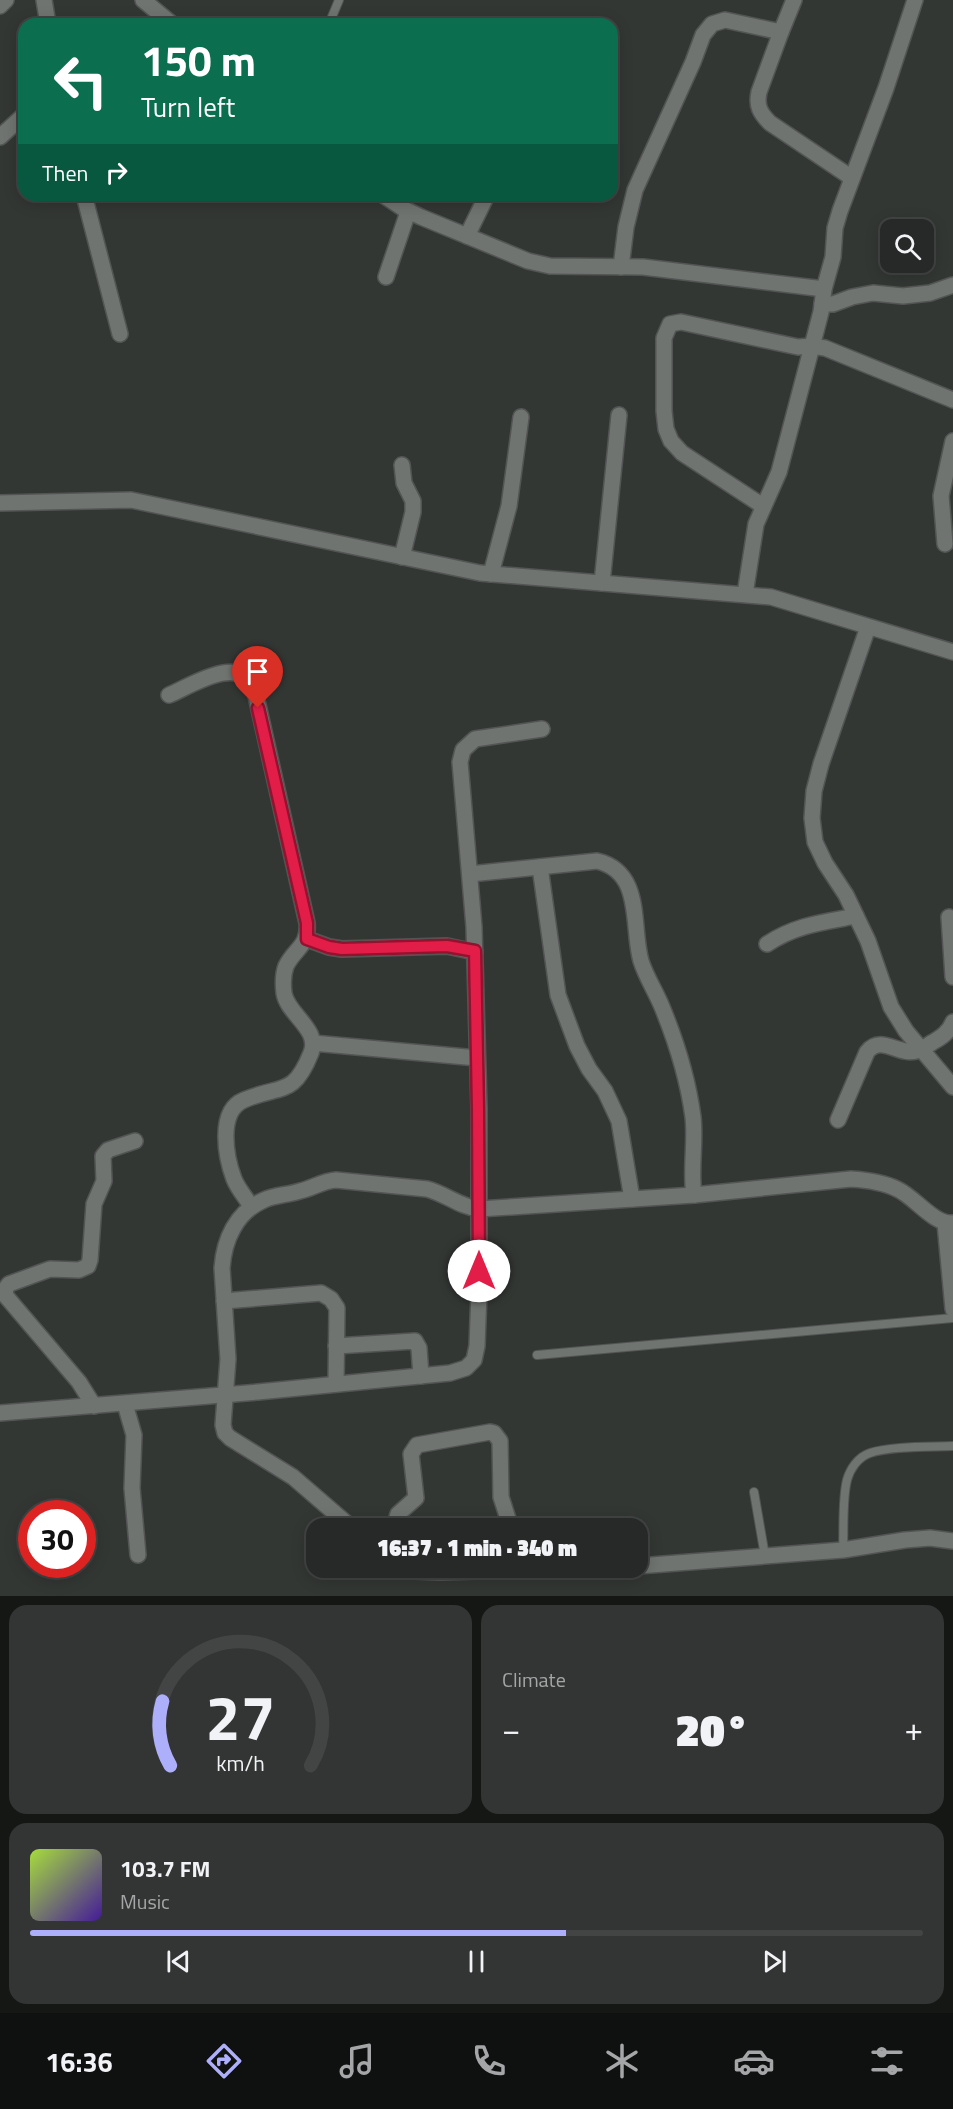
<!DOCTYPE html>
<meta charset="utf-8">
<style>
:root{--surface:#262927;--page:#323533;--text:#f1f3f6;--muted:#a4a6a7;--line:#424544;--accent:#adaffb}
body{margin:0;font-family:"Titillium Web",sans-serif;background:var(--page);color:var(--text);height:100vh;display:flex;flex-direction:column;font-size:22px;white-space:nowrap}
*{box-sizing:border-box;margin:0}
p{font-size:20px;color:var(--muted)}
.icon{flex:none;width:33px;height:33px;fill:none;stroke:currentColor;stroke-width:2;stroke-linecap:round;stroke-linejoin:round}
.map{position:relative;height:1596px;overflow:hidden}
.panel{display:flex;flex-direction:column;gap:9px;padding:9px;background:#151715;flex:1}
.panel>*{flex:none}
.banner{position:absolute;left:18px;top:18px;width:600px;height:183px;border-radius:18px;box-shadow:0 3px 15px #0003,0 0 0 2px var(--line);background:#0b6e4f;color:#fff;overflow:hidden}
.buttons{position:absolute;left:880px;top:219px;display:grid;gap:12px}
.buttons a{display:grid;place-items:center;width:54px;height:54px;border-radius:12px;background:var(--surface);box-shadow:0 3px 15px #0003,0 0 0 2px var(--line);font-size:30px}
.speed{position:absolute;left:18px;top:1500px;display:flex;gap:12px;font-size:30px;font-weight:700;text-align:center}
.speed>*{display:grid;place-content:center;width:78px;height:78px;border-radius:50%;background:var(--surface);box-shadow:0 3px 15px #0003,0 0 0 2px var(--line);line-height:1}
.speed .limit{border:9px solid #d22;background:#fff;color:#111}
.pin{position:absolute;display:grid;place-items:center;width:51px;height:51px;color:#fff;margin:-62px -26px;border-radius:50% 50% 50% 0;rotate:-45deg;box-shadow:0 0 6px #0007}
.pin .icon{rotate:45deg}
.me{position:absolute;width:66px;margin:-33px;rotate:0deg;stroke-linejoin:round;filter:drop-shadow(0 0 4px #0008)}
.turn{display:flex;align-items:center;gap:21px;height:126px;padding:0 24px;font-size:27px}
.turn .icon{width:78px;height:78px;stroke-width:2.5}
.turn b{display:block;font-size:42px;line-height:51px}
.then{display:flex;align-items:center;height:57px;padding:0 24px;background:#0003;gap:12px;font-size:22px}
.big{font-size:45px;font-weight:800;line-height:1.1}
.panel .card{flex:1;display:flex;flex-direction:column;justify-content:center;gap:9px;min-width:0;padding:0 21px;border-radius:18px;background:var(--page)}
.panel .dial{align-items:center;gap:0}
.dial svg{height:156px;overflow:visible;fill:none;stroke:var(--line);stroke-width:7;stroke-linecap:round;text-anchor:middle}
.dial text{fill:var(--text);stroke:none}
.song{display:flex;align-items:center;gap:18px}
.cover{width:72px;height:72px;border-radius:9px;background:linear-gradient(135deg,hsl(80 70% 55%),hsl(260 70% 35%))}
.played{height:6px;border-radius:3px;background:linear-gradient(90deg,var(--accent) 60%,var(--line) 60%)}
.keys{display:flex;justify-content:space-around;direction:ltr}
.heat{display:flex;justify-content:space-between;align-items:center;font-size:33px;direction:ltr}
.panel .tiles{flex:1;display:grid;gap:9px;grid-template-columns:1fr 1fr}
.card:last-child{grid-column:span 2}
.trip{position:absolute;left:306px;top:1518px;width:342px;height:60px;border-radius:18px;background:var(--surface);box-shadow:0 3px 15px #0003,0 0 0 2px var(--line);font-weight:800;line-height:60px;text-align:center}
.tabs{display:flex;height:96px;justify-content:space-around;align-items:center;background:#0f1010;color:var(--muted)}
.tabs .icon{width:42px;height:42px}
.tabs .selected{color:var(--accent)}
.tabs b{font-size:27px;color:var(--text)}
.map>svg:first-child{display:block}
</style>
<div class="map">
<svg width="953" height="1596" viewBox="0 0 953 1596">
<rect width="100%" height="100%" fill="#333734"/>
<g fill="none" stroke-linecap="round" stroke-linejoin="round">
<g stroke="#525553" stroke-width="10">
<g id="lane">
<polyline points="329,24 339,0"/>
<polyline points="537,1355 953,1318"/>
<polyline points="754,1492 765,1556"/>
<path d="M843,1550C844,1529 842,1500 847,1480C850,1469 858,1457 870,1453C889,1446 931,1447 953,1446"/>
</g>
</g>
<g stroke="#525553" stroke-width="18">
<g id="street">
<polyline points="44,0 48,24"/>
<polyline points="143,0 172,24"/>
<polyline points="0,6 6,0"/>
<polyline points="781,32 794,0"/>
<polyline points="0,137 24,115"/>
<polyline points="84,195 120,334"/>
<polyline points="383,195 404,209 421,217 528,261 550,266 643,267 824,289"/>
<polyline points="467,236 487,195"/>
<path d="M621,267L626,227L635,190L693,62L703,35L712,24L725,20L781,32L759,92C756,106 760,113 770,123L852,178"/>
<polyline points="386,277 408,212"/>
<polyline points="822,304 833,304 852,297 873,293 903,296 930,293 953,285"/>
<polyline points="0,503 131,500 480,573 771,597 953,652"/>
<polyline points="763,506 682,453 671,441 666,429 664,411 664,338 670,324 681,322 798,347 812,346 825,348 953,400"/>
<polyline points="945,544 941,496 953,441"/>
<polyline points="402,557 413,512 413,501 404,483 402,465"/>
<polyline points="491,574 509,506 521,417"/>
<polyline points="602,583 619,415"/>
<polyline points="745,594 756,524 779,472 821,312 824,289 833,257 835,228 840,211 886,88 915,0"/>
<polyline points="868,627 821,764 814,791 812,818 815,842 825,863 846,895 868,941 891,1007 906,1031 953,1087"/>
<path d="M169,695C191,686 238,654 254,687L307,923C309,946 295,948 286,966C283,974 283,985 284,993C287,1014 321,1030 311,1053C293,1098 281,1084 244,1100C217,1111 226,1158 234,1179C238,1189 246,1198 251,1206"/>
<polyline points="540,867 558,995 577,1046 589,1069 605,1091 619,1121 632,1199"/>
<path d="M470,874L597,861C644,872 631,927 641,961C646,977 656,992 662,1007C676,1041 688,1080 693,1117C696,1143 690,1169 694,1195"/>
<polyline points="949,917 953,977"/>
<polyline points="307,939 329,947 342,949 447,946 475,952"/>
<path d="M767,944C795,925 824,922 856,916"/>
<polyline points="313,1043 477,1058"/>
<path d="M838,1120L867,1052C881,1034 899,1056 916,1051C922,1050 928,1045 933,1042C942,1037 949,1032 953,1022"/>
<polyline points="945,1223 953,1309"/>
<polyline points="224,1301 321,1293 331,1299 337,1308 336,1384"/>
<polyline points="336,1346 415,1341 419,1348 421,1376"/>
<polyline points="125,1404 134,1435 132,1488 138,1555"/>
<polyline points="94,1406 79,1382 5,1295 6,1288 9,1284 50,1269 79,1270 88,1266 90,1260 94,1204 104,1181 103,1156 108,1150 135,1141"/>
<polyline points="0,1413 258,1392 450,1373 466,1368 474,1360 477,1346 479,1292 479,1108 474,927 460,762 463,750 475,739 542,729"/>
<path d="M352,1528L293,1477L230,1438L225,1433L223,1425L228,1359L222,1268C224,1240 236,1212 264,1200C275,1195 288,1195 300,1191C313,1188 322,1181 336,1180L427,1189C446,1194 460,1207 479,1209L694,1195L851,1179C867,1180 883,1182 897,1189C915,1197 934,1225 953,1223"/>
<polyline points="394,1528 398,1514 416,1498 411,1454 417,1445 490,1432 494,1433 500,1441 501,1497 511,1528"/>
<polyline points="638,1566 843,1550 905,1540 930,1538 953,1541"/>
<polyline points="400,1568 415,1571 440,1572 579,1568"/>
</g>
</g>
<use href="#lane" stroke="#707471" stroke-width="8"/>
<use href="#street" stroke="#707471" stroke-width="15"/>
</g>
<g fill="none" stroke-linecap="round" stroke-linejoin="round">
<g stroke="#92132f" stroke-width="15">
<polyline id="route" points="258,708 307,923 307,939 329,947 342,949 447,946 475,951 478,1108 479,1271"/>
</g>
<use href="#route" stroke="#e11d48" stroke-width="10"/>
</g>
</svg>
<div class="buttons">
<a><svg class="icon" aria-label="search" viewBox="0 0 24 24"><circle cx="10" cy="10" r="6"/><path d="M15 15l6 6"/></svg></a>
</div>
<div class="speed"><div class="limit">30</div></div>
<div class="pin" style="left:258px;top:708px;background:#d93025"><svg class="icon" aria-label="arrive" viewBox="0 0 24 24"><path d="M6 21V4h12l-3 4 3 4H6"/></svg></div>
<svg class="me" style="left:479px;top:1271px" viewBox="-20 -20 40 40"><circle r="19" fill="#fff"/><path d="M0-13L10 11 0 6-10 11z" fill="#e11d48"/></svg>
<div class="trip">16:37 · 1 min · 340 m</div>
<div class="banner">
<div class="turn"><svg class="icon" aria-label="left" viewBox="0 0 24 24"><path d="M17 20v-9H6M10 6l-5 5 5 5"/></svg><div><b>150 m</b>Turn left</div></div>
<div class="then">Then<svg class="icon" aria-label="right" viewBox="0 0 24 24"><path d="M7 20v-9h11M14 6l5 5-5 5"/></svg></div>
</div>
</div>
<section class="panel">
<div class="tiles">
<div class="card dial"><svg viewBox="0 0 100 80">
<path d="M14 69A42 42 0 1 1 86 69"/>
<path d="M14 69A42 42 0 0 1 10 36" stroke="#adaffb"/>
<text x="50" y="56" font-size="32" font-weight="700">27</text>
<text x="50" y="72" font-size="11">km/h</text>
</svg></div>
<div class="card"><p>Climate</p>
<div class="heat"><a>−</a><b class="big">20°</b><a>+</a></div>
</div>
<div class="card">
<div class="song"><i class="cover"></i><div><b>103.7 FM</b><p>Music</p></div></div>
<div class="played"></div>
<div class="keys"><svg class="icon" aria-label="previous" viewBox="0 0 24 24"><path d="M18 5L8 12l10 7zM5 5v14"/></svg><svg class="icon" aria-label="pause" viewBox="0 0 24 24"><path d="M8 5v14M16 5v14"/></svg><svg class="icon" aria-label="next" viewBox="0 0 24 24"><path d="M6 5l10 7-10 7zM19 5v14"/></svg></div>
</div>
</div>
</section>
<nav class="tabs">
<b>16:36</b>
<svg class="icon selected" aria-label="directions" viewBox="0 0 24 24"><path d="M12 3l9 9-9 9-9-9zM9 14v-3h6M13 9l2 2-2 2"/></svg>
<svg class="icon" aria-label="music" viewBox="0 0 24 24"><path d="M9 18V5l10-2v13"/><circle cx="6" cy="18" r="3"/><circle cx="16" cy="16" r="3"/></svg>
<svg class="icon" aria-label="phone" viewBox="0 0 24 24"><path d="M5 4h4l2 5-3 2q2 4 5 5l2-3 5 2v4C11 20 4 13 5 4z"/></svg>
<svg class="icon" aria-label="climate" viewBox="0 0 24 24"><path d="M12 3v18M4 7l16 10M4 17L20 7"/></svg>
<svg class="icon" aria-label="car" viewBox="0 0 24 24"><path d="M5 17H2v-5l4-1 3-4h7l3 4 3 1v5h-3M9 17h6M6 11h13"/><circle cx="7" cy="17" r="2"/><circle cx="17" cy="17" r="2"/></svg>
<svg class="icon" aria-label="filters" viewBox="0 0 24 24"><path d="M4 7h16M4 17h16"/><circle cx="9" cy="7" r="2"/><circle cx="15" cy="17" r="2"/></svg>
</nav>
